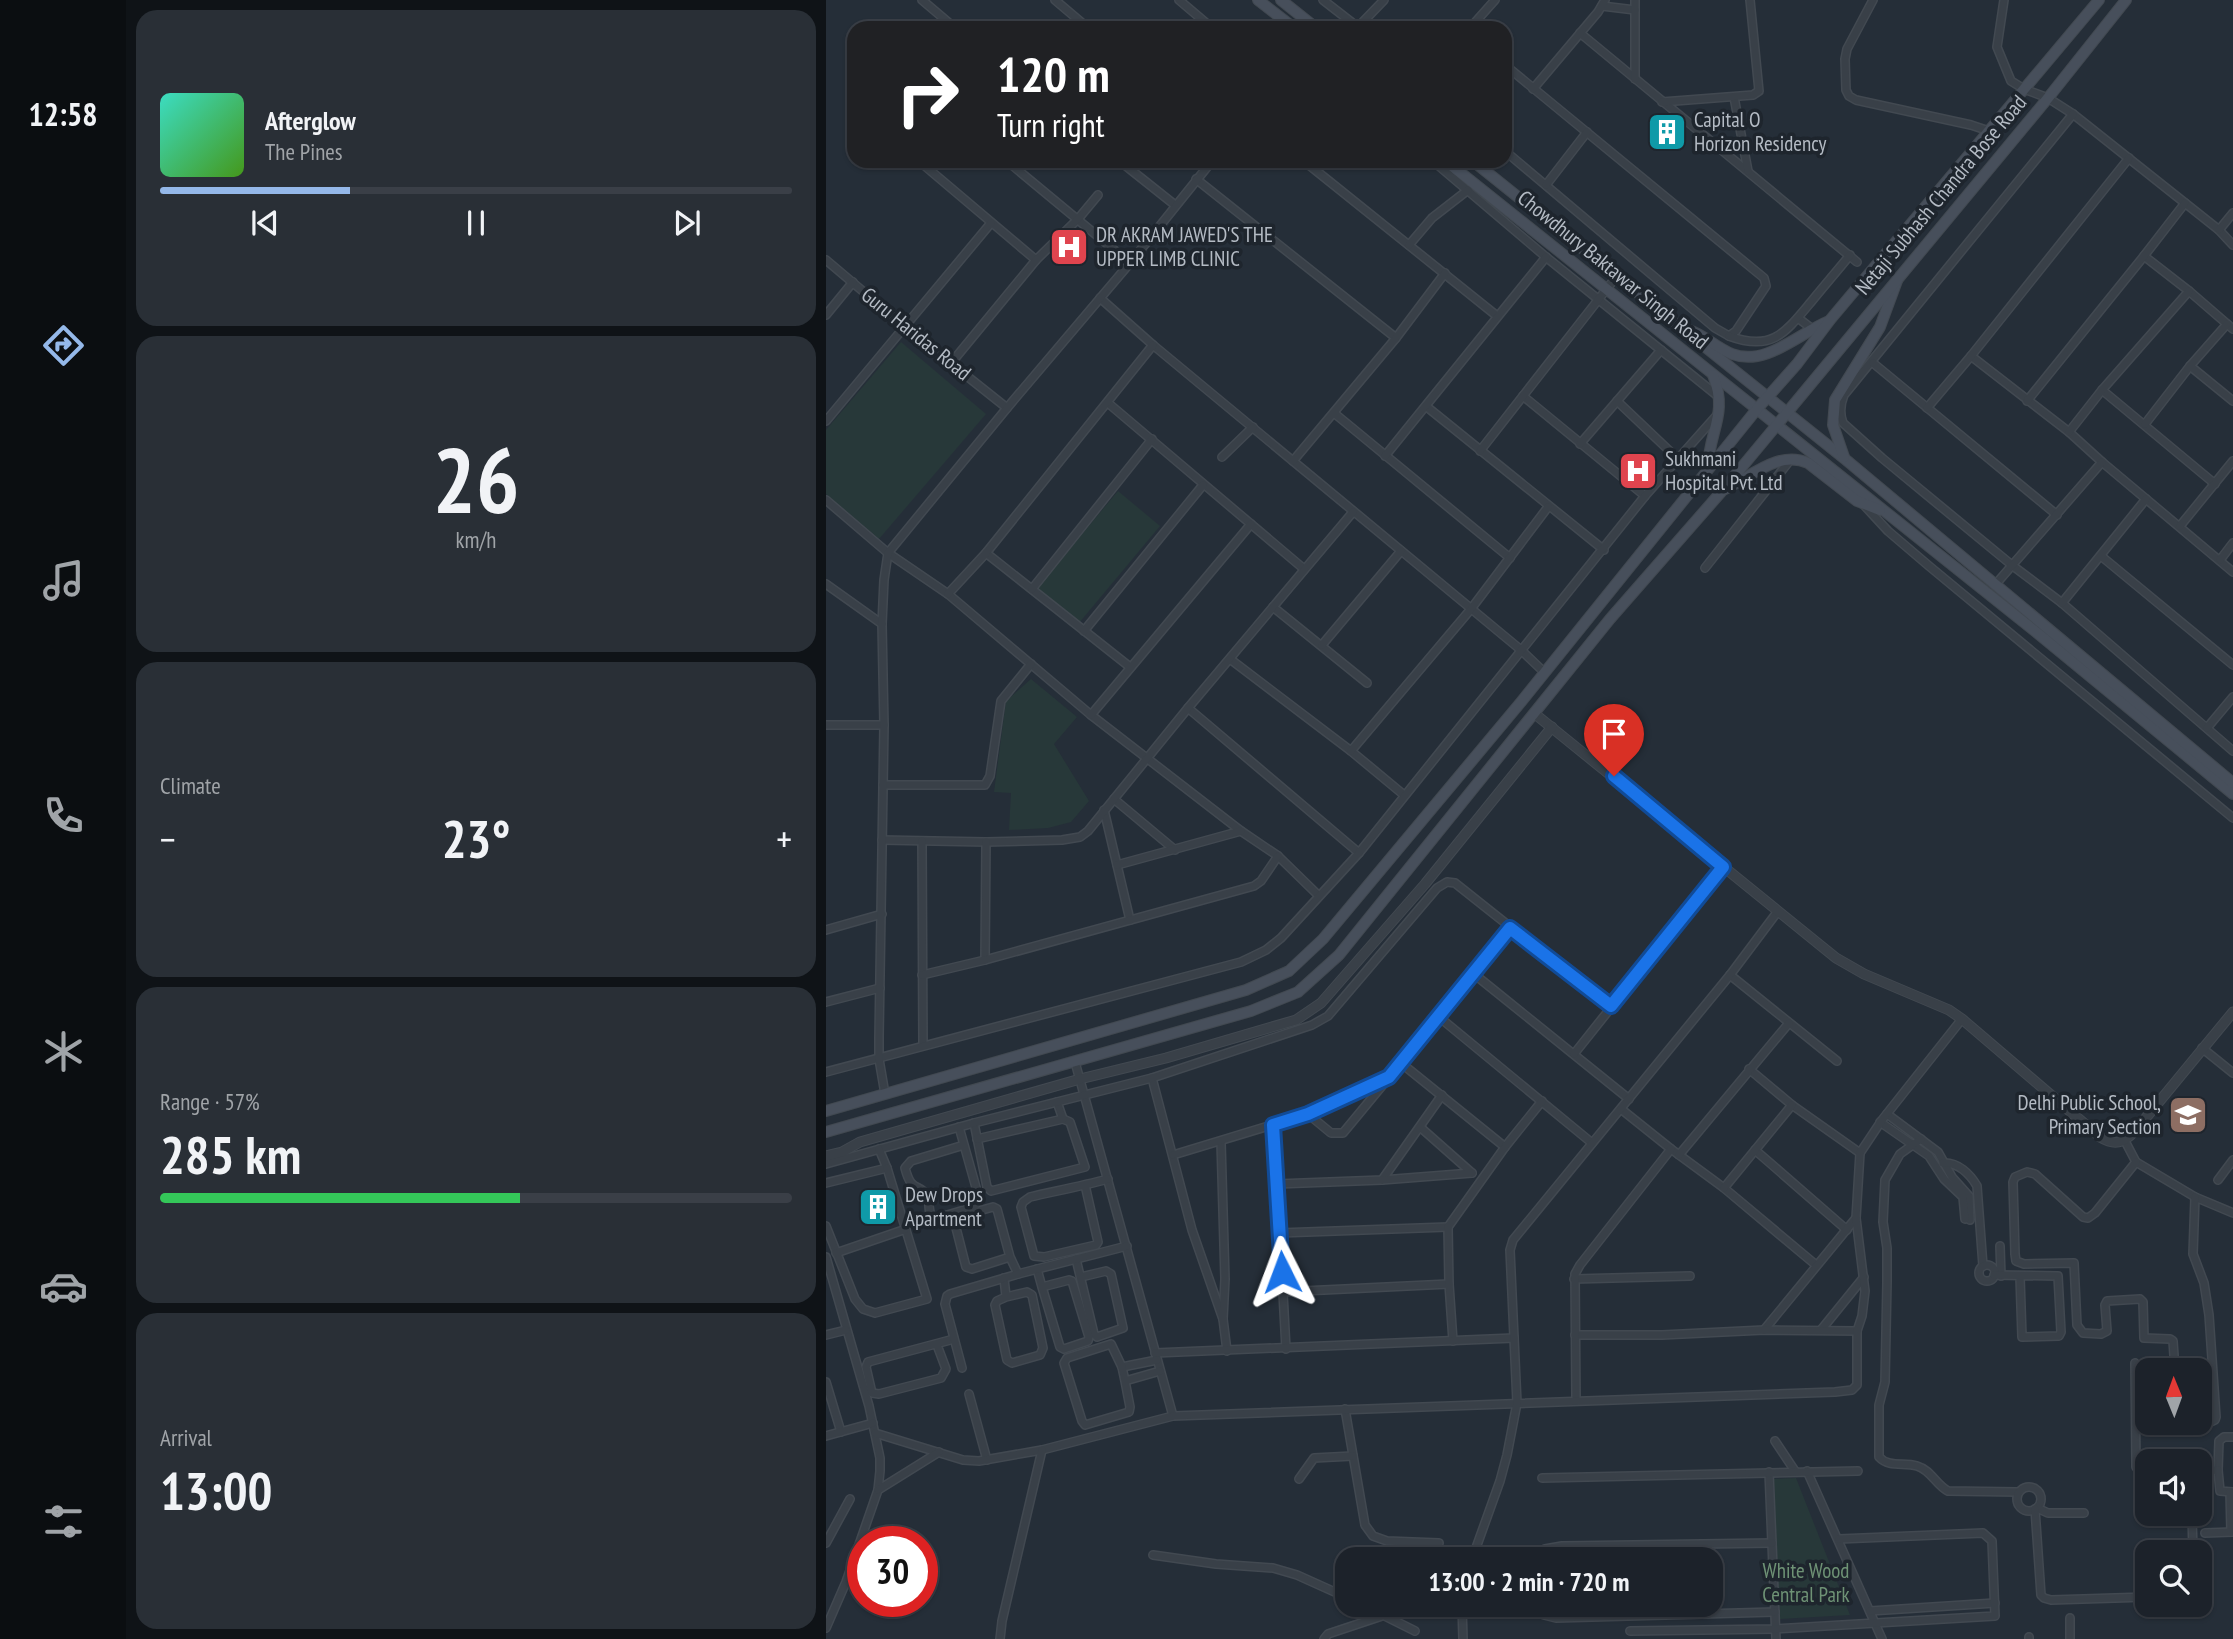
<!DOCTYPE html>
<meta charset="utf-8">
<style>
:root{--surface:#1c222a;--page:#292f36;--text:#f1f3f6;--muted:#a0a4a8;--line:#3a3f47;--accent:#94b8e9}
body{margin:0;font-family:"PT Sans Narrow",sans-serif;background:var(--page);color:var(--text);height:100vh;display:flex;flex-direction:column;font-size:26px;white-space:nowrap}
*{box-sizing:border-box;margin:0}
p{font-size:23px;color:var(--muted)}
.icon{flex:none;width:38px;height:38px;fill:none;stroke:currentColor;stroke-width:2;stroke-linecap:round;stroke-linejoin:round}
.map{position:relative;flex:1;overflow:hidden}
.details{display:flex;flex-direction:column;gap:10px;padding:10px;background:#0f1317;width:700px}
.details>*{flex:none}
.banner{position:absolute;left:21px;top:21px;width:665px;height:147px;border-radius:21px;box-shadow:0 2px 5px #0004,0 0 0 2px var(--line);background:#202124;color:#fff;overflow:hidden}
.needle{width:46px;rotate:359deg}
.controls{position:absolute;left:1309px;top:1358px;display:grid;gap:14px}
.controls a{display:grid;place-items:center;width:77px;height:77px;border-radius:14px;background:var(--surface);box-shadow:0 2px 5px #0004,0 0 0 2px var(--line);font-size:35px}
.speed{position:absolute;left:21px;top:1526px;display:flex;gap:14px;font-size:35px;font-weight:700;text-align:center}
.speed>*{display:grid;place-content:center;width:91px;height:91px;border-radius:50%;background:var(--surface);box-shadow:0 2px 5px #0004,0 0 0 2px var(--line);line-height:1}
.speed .limit{border:10px solid #d22;background:#fff;color:#111}
.pin{position:absolute;display:grid;place-items:center;width:60px;height:60px;color:#fff;margin:-72px -30px;border-radius:50% 50% 50% 0;rotate:-45deg;box-shadow:0 0 7px #0007}
.pin .icon{rotate:45deg}
.me{position:absolute;width:77px;margin:-38px;rotate:357deg;stroke-linejoin:round;filter:drop-shadow(0 0 5px #0008)}
.turn{display:flex;align-items:center;gap:24px;height:147px;padding:0 35px;font-size:32px}
.turn .icon{width:91px;height:91px;stroke-width:2.5}
.turn b{display:block;font-size:49px;line-height:60px}
.big{font-size:52px;font-weight:700;line-height:1.1}
.details .widget{flex:1;display:flex;flex-direction:column;justify-content:center;gap:10px;min-width:0;padding:0 24px;border-radius:21px;background:var(--page)}
.details .dial{align-items:center;gap:0}
.dial b{font-size:91px;line-height:1}
.song{display:flex;align-items:center;gap:21px}
.cover{width:84px;height:84px;border-radius:10px;background:linear-gradient(135deg,hsl(170 70% 55%),hsl(100 70% 35%))}
.played{height:7px;border-radius:4px;background:linear-gradient(90deg,var(--accent) 30%,var(--line) 30%)}
.keys{display:flex;justify-content:space-around;direction:ltr}
.heat{display:flex;justify-content:space-between;align-items:center;font-size:38px;direction:ltr}
.charge{height:10px;border-radius:5px;background:linear-gradient(90deg,#34c759 57%,var(--line) 0)}
.trip{position:absolute;left:509px;top:1547px;width:388px;height:70px;border-radius:21px;background:var(--surface);box-shadow:0 2px 5px #0004,0 0 0 2px var(--line);font-weight:700;line-height:70px;text-align:center}
main{display:flex;flex:1;min-height:0}
.menu{display:flex;flex-direction:column;width:126px;justify-content:space-around;align-items:center;background:#0b0e11;color:var(--muted)}
.menu .icon{width:49px;height:49px}
.menu .on{color:var(--accent)}
.menu b{font-size:32px;color:var(--text)}
.map>svg:first-child{display:block}
</style>
<main>
<nav class="menu">
<b>12:58</b>
<svg class="icon on" aria-label="directions" viewBox="0 0 24 24"><path d="M12 3l9 9-9 9-9-9zM9 14v-3h6M13 9l2 2-2 2"/></svg>
<svg class="icon" aria-label="music" viewBox="0 0 24 24"><path d="M9 18V5l10-2v13"/><circle cx="6" cy="18" r="3"/><circle cx="16" cy="16" r="3"/></svg>
<svg class="icon" aria-label="phone" viewBox="0 0 24 24"><path d="M5 4h4l2 5-3 2q2 4 5 5l2-3 5 2v4C11 20 4 13 5 4z"/></svg>
<svg class="icon" aria-label="climate" viewBox="0 0 24 24"><path d="M12 3v18M4 7l16 10M4 17L20 7"/></svg>
<svg class="icon" aria-label="car" viewBox="0 0 24 24"><path d="M5 17H2v-5l4-1 3-4h7l3 4 3 1v5h-3M9 17h6M6 11h13"/><circle cx="7" cy="17" r="2"/><circle cx="17" cy="17" r="2"/></svg>
<svg class="icon" aria-label="filters" viewBox="0 0 24 24"><path d="M4 7h16M4 17h16"/><circle cx="9" cy="7" r="2"/><circle cx="15" cy="17" r="2"/></svg>
</nav>
<section class="details">
<div class="widget">
<div class="song"><i class="cover"></i><div><b>Afterglow</b><p>The Pines</p></div></div>
<div class="played"></div>
<div class="keys"><svg class="icon" aria-label="previous" viewBox="0 0 24 24"><path d="M18 5L8 12l10 7zM5 5v14"/></svg><svg class="icon" aria-label="pause" viewBox="0 0 24 24"><path d="M8 5v14M16 5v14"/></svg><svg class="icon" aria-label="next" viewBox="0 0 24 24"><path d="M6 5l10 7-10 7zM19 5v14"/></svg></div>
</div>
<div class="widget dial"><b>26</b><p>km/h</p></div>
<div class="widget"><p>Climate</p>
<div class="heat"><a>−</a><b class="big">23°</b><a>+</a></div>
</div>
<div class="widget"><p>Range · 57%</p><b class="big">285 km</b><div class="charge"></div></div>
<div class="widget"><p>Arrival</p><b class="big">13:00</b></div>
</section>
<div class="map">
<svg width="1407" height="1639" viewBox="0 0 1407 1639">
<rect width="100%" height="100%" fill="#252e38"/>
<g fill="#273839">
<polygon points="75,342 160,414 53,539 0,494 0,430"/>
<polygon points="292,491 334,526 253,623 211,588"/>
<polygon points="205,679 251,717 228,744 263,801 245,822 222,828 183,830 185,793 168,792 180,701"/>
<polygon points="970,1478 1024,1615 954,1619 949,1552 948,1479"/>
</g>
<g fill="none" stroke-linecap="round" stroke-linejoin="round">
<g stroke="#424951" stroke-width="10">
<g id="minor">
<polyline points="96,0 129,28"/>
<polyline points="229,0 262,28"/>
<polyline points="353,0 386,28"/>
<polyline points="497,0 533,28"/>
<polyline points="1047,0 1021,49 1019,59 1020,90 1023,96 1030,100 1145,125 1163,131"/>
<polyline points="1178,0 1171,47 1185,81 1198,89 1222,98 1247,114 1393,230 1407,245"/>
<polyline points="776,6 809,10"/>
<polyline points="532,27 558,0"/>
<polyline points="644,28 669,0"/>
<polyline points="754,33 1031,262"/>
<polyline points="679,65 938,278 940,286 910,331 903,336 889,328 679,151"/>
<polyline points="809,79 809,0"/>
<polyline points="707,89 772,12 779,0"/>
<polyline points="908,97 922,171"/>
<polyline points="836,102 927,95 933,91 924,0"/>
<path d="M1247,114L1018,395C1014,405 1013,413 1017,423L1056,458L1187,566L1236,603L1407,751"/>
<polyline points="93,161 210,260"/>
<polyline points="181,161 304,263"/>
<polyline points="478,161 671,316"/>
<polyline points="607,161 720,257 893,397"/>
<polyline points="300,166 349,205"/>
<polyline points="370,179 570,338"/>
<polyline points="720,185 761,132"/>
<polyline points="1393,230 1407,213"/>
<polyline points="583,245 606,218 642,190"/>
<polyline points="1318,256 1363,291 1407,329"/>
<polyline points="0,260 78,326 181,408"/>
<polyline points="274,298 327,345 695,650 718,672"/>
<polyline points="0,315 27,282"/>
<polyline points="972,318 985,328"/>
<path d="M903,336C946,352 959,333 985,302C998,286 1011,271 1024,255"/>
<polyline points="1145,356 1243,432 1276,462 1407,572"/>
<polyline points="126,362 210,260 252,219 272,195"/>
<polyline points="1047,363 1231,515"/>
<polyline points="1364,366 1407,401"/>
<polyline points="1276,390 1389,484"/>
<polyline points="697,396 819,496"/>
<polyline points="791,401 852,459"/>
<polyline points="1201,401 1318,256 1359,203"/>
<polyline points="282,403 478,569"/>
<polyline points="601,407 778,550"/>
<polyline points="1101,408 1145,356 1303,158"/>
<polyline points="508,413 684,558"/>
<polyline points="0,421 165,223"/>
<polyline points="1319,424 1364,366 1401,324"/>
<polyline points="1243,432 1276,390 1363,291"/>
<polyline points="754,444 835,350"/>
<polyline points="654,451 790,277"/>
<polyline points="559,456 720,257"/>
<polyline points="396,457 427,427"/>
<polyline points="467,461 570,338 619,273"/>
<polyline points="0,500 62,553 122,594 265,715 415,831 452,856 492,895"/>
<polyline points="1038,505 1062,531 1103,566 1407,818"/>
<polyline points="1354,526 1407,461"/>
<polyline points="160,553 304,667"/>
<polyline points="1275,556 1407,665"/>
<polyline points="1394,560 1407,543"/>
<polyline points="879,568 965,459"/>
<polyline points="0,584 56,624"/>
<polyline points="1169,585 1276,462"/>
<polyline points="206,589 326,439"/>
<polyline points="122,594 160,553 327,345"/>
<polyline points="1236,603 1320,499"/>
<polyline points="447,607 541,683"/>
<polyline points="258,631 377,485"/>
<polyline points="496,645 575,551"/>
<polyline points="404,659 525,751 578,795"/>
<polyline points="362,708 533,853"/>
<polyline points="265,715 425,524"/>
<polyline points="0,725 58,725"/>
<polyline points="1381,728 1407,697"/>
<polyline points="525,751 645,609 722,507"/>
<polyline points="57,785 159,785 164,776 175,701 205,664"/>
<polyline points="288,799 349,850"/>
<polyline points="278,810 304,920"/>
<polyline points="56,840 160,842 236,840 254,837 262,831 362,708 527,512"/>
<polyline points="96,841 97,1045"/>
<polyline points="291,865 415,831"/>
<polyline points="0,930 56,914"/>
<polyline points="159,960 160,842"/>
<polyline points="648,974 803,1099"/>
<polyline points="96,975 159,960 428,886 435,881 452,856"/>
<polyline points="904,975 1011,1061"/>
<polyline points="0,1002 54,988"/>
<polyline points="613,1017 766,1143"/>
<polyline points="1376,1048 1407,1073"/>
<polyline points="748,1054 897,867"/>
<polyline points="249,1062 347,1416"/>
<polyline points="575,1063 679,1147"/>
<polyline points="923,1069 966,1105 1034,1153"/>
<polyline points="0,1072 415,962 440,950 455,938 533,853 819,496 891,415"/>
<polyline points="326,1078 366,1230 397,1319"/>
<polyline points="59,1094 53,1059 53,1038 58,725 56,624 58,580 62,553 181,408 304,263 386,161"/>
<polyline points="795,1109 845,1149 898,1188 990,1265"/>
<polyline points="482,1114 505,1133 517,1133 613,1017 684,928"/>
<polyline points="1061,1114 1112,1152 1126,1177 1143,1196 1144,1220"/>
<polyline points="1054,1122 1103,1156 1118,1179 1137,1197 1139,1219"/>
<polyline points="148,1123 161,1187 165,1191 259,1167 244,1122 237,1119"/>
<polyline points="448,1125 460,1349"/>
<path d="M133,1127L151,1191V1203L148,1207L108,1219C102,1214 103,1205 103,1198C93,1181 86,1195 79,1168L85,1161L138,1145"/>
<polyline points="594,1127 646,1173"/>
<polyline points="151,1139 237,1119 231,1102"/>
<path d="M1095,1139L1074,1154L1059,1180L1057,1222L1061,1248V1282L1059,1382L1053,1405V1457C1063,1468 1078,1462 1091,1466C1105,1470 1110,1485 1122,1491L1192,1492"/>
<polyline points="1299,1141 1310,1162 1369,1197 1407,1213"/>
<polyline points="395,1142 399,1279 397,1319 401,1351"/>
<polyline points="929,1150 1021,1230"/>
<polyline points="347,1155 482,1114 560,1079"/>
<polyline points="853,1155 963,1023"/>
<polyline points="1310,1162 1269,1213 1262,1218 1257,1217 1209,1174 1201,1172 1189,1177 1187,1182 1189,1254 1190,1261 1198,1264 1248,1263 1251,1325 1257,1333 1275,1334 1281,1331 1279,1305 1281,1301 1314,1299 1317,1302 1318,1338 1344,1339 1347,1341 1349,1370"/>
<path d="M1117,1163C1132,1162 1144,1174 1151,1186L1157,1266"/>
<polyline points="0,1164 148,1123 326,1078 486,1025 502,1016 611,888 621,882 629,883 785,1007"/>
<polyline points="556,1180 616,1095"/>
<polyline points="1392,1180 1407,1160"/>
<polyline points="0,1183 61,1168 53,1149"/>
<polyline points="451,1184 556,1180 646,1173"/>
<path d="M259,1185L272,1242L270,1245L218,1257L208,1256L195,1207L197,1202L204,1197C230,1191 256,1186 282,1179"/>
<polyline points="898,1188 966,1105"/>
<polyline points="0,1226 29,1299 37,1309 49,1313 101,1299 61,1168"/>
<polyline points="453,1233 622,1227"/>
<polyline points="1174,1246 1175,1276"/>
<polyline points="10,1253 80,1229"/>
<polyline points="0,1257 43,1406 54,1458 54,1471 52,1490 20,1582 0,1628"/>
<polyline points="184,1257 146,1269 140,1267 128,1220 131,1217 167,1207 171,1209 184,1257 192,1274"/>
<polyline points="250,1259 268,1334 271,1337 297,1328 285,1274 280,1271 255,1277"/>
<circle cx="1161" cy="1273" r="8"/>
<polyline points="211,1269 216,1287 243,1280 246,1281 263,1337 262,1341 238,1349 234,1347 216,1287"/>
<polyline points="1168,1275 1232,1276 1235,1332 1233,1336 1196,1337 1194,1277"/>
<polyline points="178,1278 180,1297 171,1301 169,1305 181,1360 186,1363 214,1355 217,1348 206,1295 201,1292 180,1297"/>
<polyline points="748,1279 864,1276"/>
<polyline points="456,1292 623,1284"/>
<polyline points="938,1330 1030,1218"/>
<polyline points="995,1330 1038,1277"/>
<polyline points="0,1335 20,1330"/>
<polyline points="749,1335 836,1335 938,1330 1031,1331"/>
<polyline points="627,1341 623,1284 622,1227 679,1147 716,1101"/>
<polyline points="111,1345 120,1369 115,1378 53,1394 46,1393 40,1367 42,1362 128,1339"/>
<polyline points="329,1353 688,1338"/>
<polyline points="1309,1363 1310,1467 1313,1471 1321,1472"/>
<polyline points="296,1367 331,1360"/>
<polyline points="136,1368 119,1304 121,1296 124,1294 192,1274 301,1246"/>
<polyline points="299,1381 296,1367 285,1344 241,1358 238,1363 256,1421 259,1425 303,1412 304,1407 299,1381 334,1371"/>
<polyline points="0,1382 15,1432"/>
<polyline points="143,1394 161,1460"/>
<polyline points="750,1401 749,1274 754,1265 845,1149"/>
<polyline points="519,1409 539,1525 547,1536 561,1541 613,1543"/>
<path d="M1353,1423C1362,1427 1380,1425 1389,1420L1390,1417L1383,1315L1378,1283L1367,1254L1369,1197"/>
<polyline points="49,1433 137,1460 153,1461 216,1450 347,1416 1009,1392 1026,1390 1031,1385 1031,1331 1036,1316 1039,1291 1030,1218 1034,1153 1056,1120 1136,1019"/>
<polyline points="0,1436 47,1423"/>
<polyline points="949,1441 969,1471"/>
<polyline points="1392,1470 1393,1441 1398,1437 1407,1437"/>
<polyline points="981,1471 1056,1639"/>
<polyline points="1374,1471 1392,1470 1394,1491 1407,1492"/>
<polyline points="943,1472 950,1639"/>
<polyline points="716,1478 1032,1471"/>
<polyline points="473,1479 488,1458 527,1456"/>
<circle cx="1203" cy="1499" r="12"/>
<polyline points="52,1490 113,1452"/>
<polyline points="1404,1492 1405,1532"/>
<polyline points="1211,1508 1222,1513 1258,1513"/>
<polyline points="1209,1509 1215,1595 1218,1598 1225,1600 1321,1597"/>
<polyline points="1366,1515 1367,1552"/>
<polyline points="1379,1533 1407,1532"/>
<polyline points="0,1543 24,1499"/>
<polyline points="327,1555 390,1564 447,1568 471,1575 522,1598"/>
<polyline points="646,1559 674,1481 681,1455 691,1403 684,1250 687,1240 904,975 952,911"/>
<polyline points="714,1559 714,1555 719,1549 736,1546 946,1543"/>
<polyline points="537,1605 589,1631"/>
<polyline points="636,1605 637,1639"/>
<polyline points="715,1605 718,1615 730,1618 949,1612"/>
<polyline points="1044,1611 1169,1603"/>
<polyline points="1244,1618 1244,1639"/>
<polyline points="804,1631 949,1629 1169,1616 1166,1541 1157,1533 1013,1539"/>
<polyline points="1203,1637 1203,1639"/>
<polyline points="174,1639 176,1621 216,1450"/>
<polyline points="498,1639 502,1634 559,1615"/>
</g>
</g>
<g stroke="#424951" stroke-width="11">
<g id="tertiary">
<path d="M709,714L1010,958L1038,974L1123,1010L1136,1019L1274,1137C1289,1146 1297,1143 1309,1131L1407,1012"/>
<polyline points="0,1156 16,1152 34,1142 254,1079 340,1058 470,1020 495,1003 599,884 726,727"/>
</g>
</g>
<g stroke="#424951" stroke-width="12">
<g id="secondary">
<polyline points="432,0 468,28"/>
<polyline points="455,0 490,28"/>
<polyline points="620,161 1215,636 1407,794"/>
<polyline points="647,161 1019,459 1407,783"/>
<path d="M863,330C878,335 891,348 906,354C940,367 973,333 1003,321"/>
<polyline points="1018,457 1007,425 1009,400 1054,327 1071,281"/>
<path d="M882,469C882,432 903,415 887,375"/>
<path d="M899,489C925,477 952,450 982,463L1031,501L1054,510"/>
<polyline points="0,1111 420,990 463,971 497,939 695,702 931,409 971,364 1004,320 1273,0"/>
<polyline points="0,1132 425,1011 472,992 513,955 784,619 896,491 1222,98 1300,0"/>
</g>
</g>
<use href="#minor" stroke="#394048" stroke-width="7"/>
<use href="#tertiary" stroke="#394048" stroke-width="9"/>
<use href="#secondary" stroke="#474f5b" stroke-width="10"/>
</g>
<g fill="none" stroke-linecap="round" stroke-linejoin="round">
<g stroke="#114b97" stroke-width="18">
<polyline id="route" points="456,1272 447,1125 482,1114 563,1077 684,928 785,1006 897,867 788,776"/>
</g>
<use href="#route" stroke="#1a73e8" stroke-width="12"/>
</g>
<defs>
<g id="building-square" transform="scale(2.0125)"><rect x="-9" y="-9" width="18" height="18" rx="4" fill="#0f9aa8" stroke="#1e252d"/><path d="M-4-6H4V6H1V3H-1V6H-4ZM-2.5-4.3h1.7v1.8h-1.7ZM.8-4.3h1.7v1.8H.8ZM-2.5-1h1.7V.8h-1.7ZM.8-1h1.7V.8H.8Z" fill="#fff"/></g>
<g id="hospital-square" transform="scale(2.0125)"><rect x="-9" y="-9" width="18" height="18" rx="4" fill="#e0444e" stroke="#1e252d"/><path d="M-5-5h3v3.5h4V-5h3V5h-3V1.5h-4V5h-3Z" fill="#fff"/></g>
<g id="school-square" transform="scale(2.0125)"><rect x="-9" y="-9" width="18" height="18" rx="4" fill="#8d6e63" stroke="#1e252d"/><path d="M0-5L7-2L0 1L-7-2ZM-4 1L0 2.5L4 1V4Q0 6-4 4Z" fill="#fff"/></g>
</defs>
<g fill-rule="evenodd">
<use href="#building-square" x="841" y="132"/>
<use href="#hospital-square" x="243" y="247"/>
<use href="#hospital-square" x="812" y="471"/>
<use href="#school-square" x="1362" y="1115"/>
<use href="#building-square" x="52" y="1207"/>
</g>
<g text-anchor="middle" stroke-width="7" stroke-linejoin="round" paint-order="stroke">
<g font-size="21" fill="#b4bbc4" stroke="#1e252d" text-anchor="start">
<text x="868" y="127">Capital O<tspan x="868" dy="24">Horizon Residency</tspan></text>
<text x="270" y="242">DR AKRAM JAWED'S THE<tspan x="270" dy="24">UPPER LIMB CLINIC</tspan></text>
<text x="839" y="466">Sukhmani<tspan x="839" dy="24">Hospital Pvt. Ltd</tspan></text>
<text x="1335" y="1110" text-anchor="end">Delhi Public School,<tspan x="1335" dy="24">Primary Section</tspan></text>
<text x="79" y="1202">Dew Drops<tspan x="79" dy="24">Apartment</tspan></text>
</g>
<g font-size="21" fill="#b4bbc4" stroke="#1e252d">
<text transform="translate(1115 195) rotate(-50)" y="7">Netaji Subhash Chandra Bose Road</text>
<text transform="translate(787 270) rotate(39)" y="7">Chowdhury Baktawar Singh Road</text>
<text transform="translate(90 334) rotate(39)" y="7">Guru Haridas Road</text>
</g>
<g font-size="21" fill="#6e9275" stroke="#1e252d">
<text x="980" y="1578">White Wood<tspan x="980" dy="24">Central Park</tspan></text>
</g>
</g>
</svg>
<div class="controls">
<a><svg class="needle" viewBox="-14 -14 28 28"><path d="M0-13l5 13h-10z" fill="#e53935"/><path d="M0 13l5-13h-10z" fill="#a0a4a8"/></svg></a>
<a><svg class="icon" aria-label="sound" viewBox="0 0 24 24"><path d="M4 9h4l5-4v14l-5-4H4zM17 9q2 3 0 6"/></svg></a>
<a><svg class="icon" aria-label="search" viewBox="0 0 24 24"><circle cx="10" cy="10" r="6"/><path d="M15 15l6 6"/></svg></a>
</div>
<div class="speed"><div class="limit">30</div></div>
<div class="pin" style="left:788px;top:776px;background:#d93025"><svg class="icon" aria-label="arrive" viewBox="0 0 24 24"><path d="M6 21V4h12l-3 4 3 4H6"/></svg></div>
<svg class="me" style="left:456px;top:1272px" viewBox="-20 -20 40 40"><path d="M0-17L14 15 0 8-14 15z" fill="#1a73e8" stroke="#fff" stroke-width="4"/></svg>
<div class="trip">13:00 · 2 min · 720 m</div>
<div class="banner">
<div class="turn"><svg class="icon" aria-label="right" viewBox="0 0 24 24"><path d="M7 20v-9h11M14 6l5 5-5 5"/></svg><div><b>120 m</b>Turn right</div></div>
</div>
</div>
</main>
